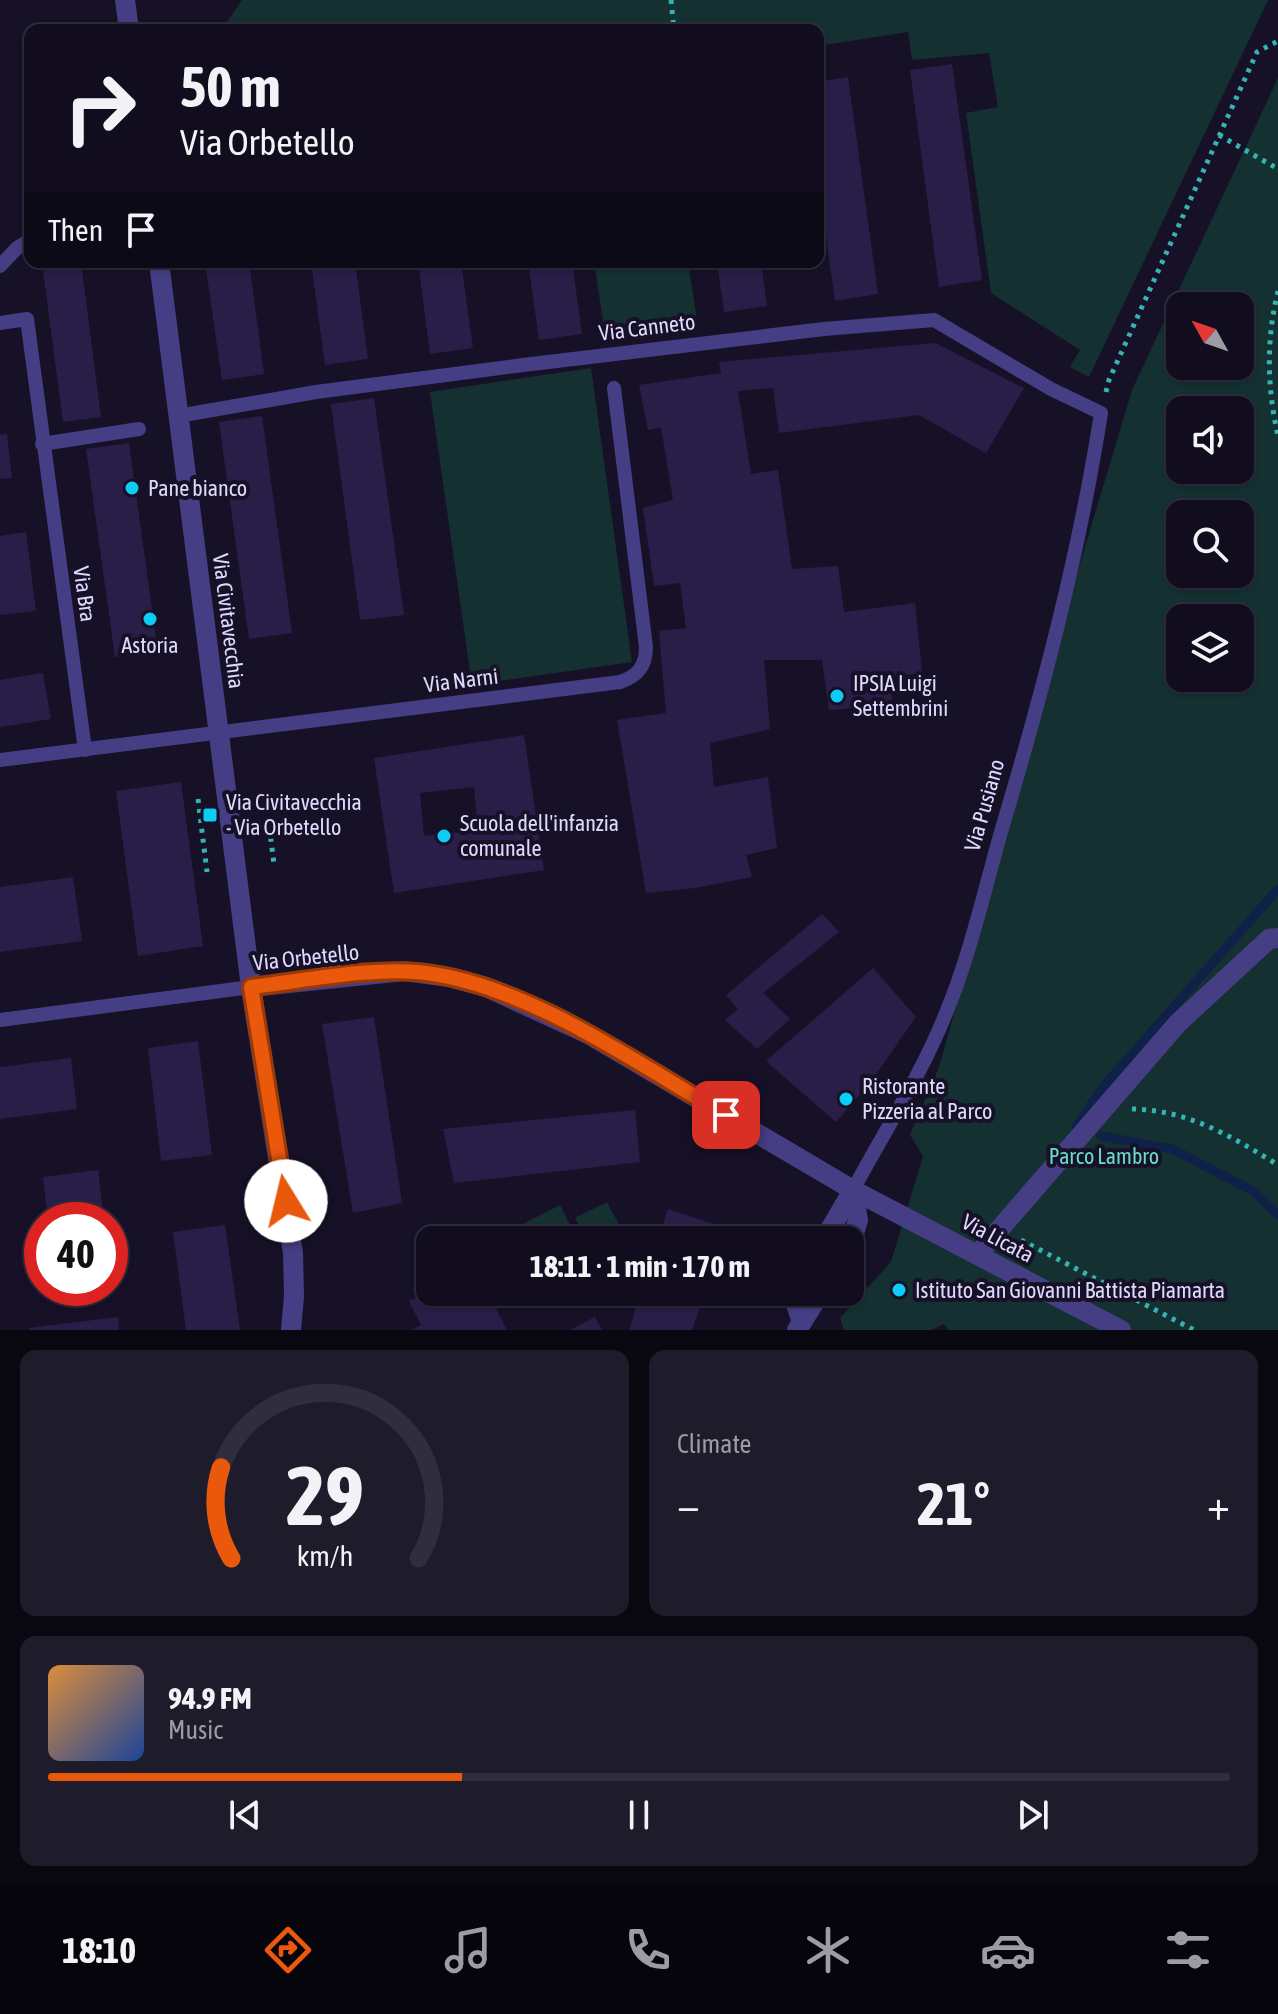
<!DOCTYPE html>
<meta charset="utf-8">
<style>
:root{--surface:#110d1e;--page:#1e1b2b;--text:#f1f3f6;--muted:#9c9ca4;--line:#302d3c;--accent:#ea580c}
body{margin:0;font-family:"Asap Condensed",sans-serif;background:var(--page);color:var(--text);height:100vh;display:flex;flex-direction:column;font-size:30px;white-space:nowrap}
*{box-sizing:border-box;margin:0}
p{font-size:26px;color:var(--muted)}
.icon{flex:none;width:44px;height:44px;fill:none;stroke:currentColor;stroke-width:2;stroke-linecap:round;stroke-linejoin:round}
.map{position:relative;height:1330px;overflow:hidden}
.sheet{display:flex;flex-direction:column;gap:20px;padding:20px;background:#090710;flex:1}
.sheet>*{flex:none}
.top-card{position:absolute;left:24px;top:24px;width:800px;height:244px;border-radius:16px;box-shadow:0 2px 6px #0004,0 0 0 2px var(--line);background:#110d1e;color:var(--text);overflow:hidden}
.needle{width:52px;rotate:310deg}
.controls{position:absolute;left:1166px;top:292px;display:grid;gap:16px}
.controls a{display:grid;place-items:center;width:88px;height:88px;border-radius:16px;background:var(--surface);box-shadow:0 2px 6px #0004,0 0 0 2px var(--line);font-size:40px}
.speed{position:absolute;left:24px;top:1202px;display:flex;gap:16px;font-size:40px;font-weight:700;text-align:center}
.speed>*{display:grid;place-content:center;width:104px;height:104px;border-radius:50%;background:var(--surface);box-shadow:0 2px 6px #0004,0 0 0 2px var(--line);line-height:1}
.speed .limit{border:12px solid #d22;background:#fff;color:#111}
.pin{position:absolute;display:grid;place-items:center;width:68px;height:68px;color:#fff;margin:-34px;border-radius:16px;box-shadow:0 4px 12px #0006}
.me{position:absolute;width:88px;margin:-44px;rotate:351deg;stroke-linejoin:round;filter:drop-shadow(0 0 6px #0008)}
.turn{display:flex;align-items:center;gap:28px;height:168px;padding:0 24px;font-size:36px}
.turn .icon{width:104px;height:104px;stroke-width:2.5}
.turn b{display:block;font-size:56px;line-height:68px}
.then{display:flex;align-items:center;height:76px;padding:0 24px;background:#0003;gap:16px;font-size:30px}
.big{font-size:60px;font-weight:700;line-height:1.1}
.sheet .card{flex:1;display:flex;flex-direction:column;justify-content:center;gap:12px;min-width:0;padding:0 28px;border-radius:16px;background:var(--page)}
.sheet .dial{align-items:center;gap:0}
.dial svg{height:208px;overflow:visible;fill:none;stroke:var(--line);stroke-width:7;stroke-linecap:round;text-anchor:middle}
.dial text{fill:var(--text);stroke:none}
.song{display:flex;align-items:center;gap:24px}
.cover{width:96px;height:96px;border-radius:12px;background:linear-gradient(135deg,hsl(30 70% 55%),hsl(220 70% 35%))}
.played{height:8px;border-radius:4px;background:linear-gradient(90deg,var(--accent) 35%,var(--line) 35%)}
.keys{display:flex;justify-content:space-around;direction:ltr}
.heat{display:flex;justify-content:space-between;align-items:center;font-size:44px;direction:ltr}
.sheet .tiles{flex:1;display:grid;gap:20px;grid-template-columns:1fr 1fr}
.card:last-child{grid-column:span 2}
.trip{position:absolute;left:416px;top:1226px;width:448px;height:80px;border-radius:16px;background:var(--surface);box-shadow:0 2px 6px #0004,0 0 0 2px var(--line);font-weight:700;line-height:80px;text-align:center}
.tabs{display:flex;height:128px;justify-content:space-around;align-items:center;background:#07050c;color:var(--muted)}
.tabs .icon{width:56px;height:56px}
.tabs .selected{color:var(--accent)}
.tabs b{font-size:36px;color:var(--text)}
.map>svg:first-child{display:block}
</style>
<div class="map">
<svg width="1278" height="1330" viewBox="0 0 1278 1330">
<rect width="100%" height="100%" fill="#171128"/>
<g fill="#143031" fill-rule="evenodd">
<polygon points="242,0 1268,0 1089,377 1070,367 1080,350 991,293 966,113 998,107 989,53 912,60 908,32 818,46 818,30 214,30 223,28"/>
<path d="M1278,78V1330H948L944,1324L931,1330H844L840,1318L891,1262L923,1156L910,1135L939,1067L1061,627L1132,390ZM1180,306H1240V366H1180ZM1180,410H1240V470H1180ZM1180,514H1240V574H1180ZM1180,618H1240V678H1180Z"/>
<polygon points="594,262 688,262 698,327 606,340"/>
<polygon points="591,368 632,662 472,685 430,392"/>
<polygon points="607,1202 627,1240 587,1240 575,1218"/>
<polygon points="560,1205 578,1240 528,1240 521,1225"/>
</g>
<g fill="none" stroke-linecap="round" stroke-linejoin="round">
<g stroke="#0f2049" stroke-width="9">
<polyline points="1079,1128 1076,1127 1103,1087 1278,889"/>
<polyline points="1101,1136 1172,1149 1253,1191 1278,1215"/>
</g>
</g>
<g fill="#291e48" fill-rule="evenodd">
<polygon points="952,64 982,280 939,287 910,70"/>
<polygon points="848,77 878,294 835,301 818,178 818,82"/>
<polygon points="81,262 101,417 63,422 42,263"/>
<polygon points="205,262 249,262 264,374 222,380"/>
<polygon points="311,262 355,262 368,359 325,365"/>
<polygon points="418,262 461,262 473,348 430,354"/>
<polygon points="528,262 572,262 582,334 539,340"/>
<polygon points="717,262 761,262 767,306 724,312"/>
<polygon points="935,343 1024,388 986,453 919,415 779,433 773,388 738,391 751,474 778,470 792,569 838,566 844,612 915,603 922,673 889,677 893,705 829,710 822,660 764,660 770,729 710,743 714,787 768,777 777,848 746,855 752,877 695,888 646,893 617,720 666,713 659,631 686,628 680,583 654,586 643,508 673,500 661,427 648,430 639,385 721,373 719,362"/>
<polygon points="374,398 404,615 360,620 331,404"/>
<polygon points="262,416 292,633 249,639 219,422"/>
<polygon points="7,434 12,478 0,479 0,435"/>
<polygon points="129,443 158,652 115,657 86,449"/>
<polygon points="26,532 36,611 0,615 0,536"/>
<polygon points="43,673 51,719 0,727 0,680"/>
<path d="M524,735L544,870L394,893L374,758ZM474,787L478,830L424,836L420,793Z"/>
<polygon points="181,782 203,946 138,956 116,791"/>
<polygon points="73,877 82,941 0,952 0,887"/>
<polygon points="822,914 839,932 763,993 790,1019 757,1049 725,1020 738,1009 726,995"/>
<polygon points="873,968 916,1017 872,1080 836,1122 766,1061"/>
<polygon points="374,1017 402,1203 353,1213 322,1024"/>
<polygon points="198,1041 212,1155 161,1161 148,1048"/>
<polygon points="71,1058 77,1109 0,1119 0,1067"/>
<polygon points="635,1110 640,1162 454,1183 443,1129"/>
<polygon points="98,1170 104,1220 48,1220 43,1177"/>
<polygon points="668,1209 725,1228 721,1240 658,1240"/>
<polygon points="225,1225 240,1330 186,1330 173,1232"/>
<polygon points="430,1290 430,1292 487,1292 507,1330 411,1330 421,1325 409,1301"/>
<polygon points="641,1292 705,1292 692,1330 629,1330"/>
<polygon points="118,1317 119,1330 29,1330 29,1328"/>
<polygon points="595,1317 602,1330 570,1330"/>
</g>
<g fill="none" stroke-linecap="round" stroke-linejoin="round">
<g stroke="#35b3b5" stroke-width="5" stroke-dasharray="4 6" stroke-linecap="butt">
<polyline points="671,0 674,30"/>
<polyline points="1219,135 1278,169"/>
<path d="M1278,291C1266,339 1267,388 1278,436"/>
<polyline points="1106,392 1109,380 1257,52 1278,41"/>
<polyline points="198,799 207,872"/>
<polyline points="268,818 274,864"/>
<path d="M1132,1109C1188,1110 1231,1136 1278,1165"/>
<polyline points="1021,1240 1194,1330"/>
</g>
<g stroke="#463e84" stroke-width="14">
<polyline points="0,266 17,248 30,240"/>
<polyline points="0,323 27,319 85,750"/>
<path d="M178,416L316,392L523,365L824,329L934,320L1051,389L1101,413C1079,555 1042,694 1001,832C984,892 970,955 946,1013C922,1074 884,1132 853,1190"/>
<polyline points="42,444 139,429"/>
<path d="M0,760L620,682C638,676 646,666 646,647L614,388"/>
<polyline points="0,1020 251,987"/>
</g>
<g stroke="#463e84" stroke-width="20">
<polyline points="853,1190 1121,1330"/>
<polyline points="978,1254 1178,1023 1269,939 1278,938"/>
</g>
<g stroke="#463e84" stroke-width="20">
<polyline points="251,987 404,971 449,977 486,987 588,1034 853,1190"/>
<polyline points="824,1240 853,1190"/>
<polyline points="850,1247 858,1220 853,1190"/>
<polyline points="797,1292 796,1304 802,1322"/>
<polyline points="797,1330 821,1292"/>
</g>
<g stroke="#463e84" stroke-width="20">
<polyline points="125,0 129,30"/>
<polyline points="159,262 251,987 293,1253 294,1296 291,1330"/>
</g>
</g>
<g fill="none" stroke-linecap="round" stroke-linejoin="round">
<g stroke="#983908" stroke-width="20">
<path id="route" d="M286,1201L251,987C303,981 376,966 426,973C529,986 638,1064 726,1115"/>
</g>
<use href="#route" stroke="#ea580c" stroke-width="14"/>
</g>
<g fill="#0dccf6" stroke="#171128" stroke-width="3">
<circle cx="132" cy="488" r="8"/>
<circle cx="150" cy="619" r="8"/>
<circle cx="837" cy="696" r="8"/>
<rect x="202" y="807" width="16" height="16" rx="4"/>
<circle cx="444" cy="836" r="8"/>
<circle cx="846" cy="1099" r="8"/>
<circle cx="899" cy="1290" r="8"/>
</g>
<g text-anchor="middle" stroke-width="8" stroke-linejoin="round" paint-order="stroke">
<g font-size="22" fill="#e0d9fe" stroke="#171128">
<text transform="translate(647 327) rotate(-7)" y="8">Via Canneto</text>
<text transform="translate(85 594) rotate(82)" y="8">Via Bra</text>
<text transform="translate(229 621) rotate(83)" y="8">Via Civitavecchia</text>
<text transform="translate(461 680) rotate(-7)" y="8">Via Narni</text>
<text transform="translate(984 805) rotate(-74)" y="8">Via Pusiano</text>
<text transform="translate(306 957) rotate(-6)" y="8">Via Orbetello</text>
<text transform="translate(998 1238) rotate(28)" y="8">Via Licata</text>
</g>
<g font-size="22" fill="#e0d9fe" stroke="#171128" text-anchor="start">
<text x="148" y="496">Pane bianco</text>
<text x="150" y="653" text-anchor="middle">Astoria</text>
<text x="853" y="691">IPSIA Luigi<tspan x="853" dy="25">Settembrini</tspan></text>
<text x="226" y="810">Via Civitavecchia<tspan x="226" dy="25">- Via Orbetello</tspan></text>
<text x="460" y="831">Scuola dell'infanzia<tspan x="460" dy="25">comunale</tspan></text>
<text x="862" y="1094">Ristorante<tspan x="862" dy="25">Pizzeria al Parco</tspan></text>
<text x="915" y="1298">Istituto San Giovanni Battista Piamarta</text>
</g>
<g font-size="22" fill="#67dcc8" stroke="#171128">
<text x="1104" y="1164">Parco Lambro</text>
</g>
</g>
</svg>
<div class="controls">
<a><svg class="needle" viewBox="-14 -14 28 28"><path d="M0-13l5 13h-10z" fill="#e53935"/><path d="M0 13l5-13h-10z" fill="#9c9ca4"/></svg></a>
<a><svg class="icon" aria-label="sound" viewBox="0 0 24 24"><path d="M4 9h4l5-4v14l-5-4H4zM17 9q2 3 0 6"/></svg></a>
<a><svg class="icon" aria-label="search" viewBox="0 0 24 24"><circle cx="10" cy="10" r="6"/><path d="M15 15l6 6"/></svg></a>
<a><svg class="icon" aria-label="layers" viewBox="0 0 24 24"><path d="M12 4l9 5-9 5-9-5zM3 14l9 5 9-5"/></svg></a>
</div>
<div class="speed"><div class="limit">40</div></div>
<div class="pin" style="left:726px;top:1115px;background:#d93025"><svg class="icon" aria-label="arrive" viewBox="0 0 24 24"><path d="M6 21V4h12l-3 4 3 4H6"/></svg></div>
<svg class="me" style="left:286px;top:1201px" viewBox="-20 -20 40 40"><circle r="19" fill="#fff"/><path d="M0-13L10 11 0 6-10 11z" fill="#ea580c"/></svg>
<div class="trip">18:11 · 1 min · 170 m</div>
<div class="top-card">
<div class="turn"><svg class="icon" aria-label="right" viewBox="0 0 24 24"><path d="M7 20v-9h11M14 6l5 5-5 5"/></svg><div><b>50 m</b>Via Orbetello</div></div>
<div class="then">Then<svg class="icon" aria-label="arrive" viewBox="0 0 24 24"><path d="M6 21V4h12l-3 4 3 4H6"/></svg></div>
</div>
</div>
<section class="sheet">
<div class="tiles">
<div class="card dial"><svg viewBox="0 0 100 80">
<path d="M14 69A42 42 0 1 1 86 69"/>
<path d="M14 69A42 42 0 0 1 10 34" stroke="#ea580c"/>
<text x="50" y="56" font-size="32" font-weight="700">29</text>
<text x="50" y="72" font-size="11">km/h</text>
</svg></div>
<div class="card"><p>Climate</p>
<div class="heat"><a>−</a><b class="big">21°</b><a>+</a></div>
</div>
<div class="card">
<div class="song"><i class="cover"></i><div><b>94.9 FM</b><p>Music</p></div></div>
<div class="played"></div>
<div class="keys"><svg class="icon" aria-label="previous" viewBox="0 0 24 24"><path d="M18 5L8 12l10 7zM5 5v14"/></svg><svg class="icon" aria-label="pause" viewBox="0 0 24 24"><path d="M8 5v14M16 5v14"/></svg><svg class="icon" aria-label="next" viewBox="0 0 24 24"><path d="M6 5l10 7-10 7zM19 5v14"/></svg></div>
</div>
</div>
</section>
<nav class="tabs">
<b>18:10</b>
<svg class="icon selected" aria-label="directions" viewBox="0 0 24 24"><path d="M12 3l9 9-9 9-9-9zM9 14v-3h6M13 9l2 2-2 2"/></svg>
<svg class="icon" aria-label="music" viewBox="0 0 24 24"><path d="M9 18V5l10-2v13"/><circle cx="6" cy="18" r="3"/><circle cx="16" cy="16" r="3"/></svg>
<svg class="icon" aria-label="phone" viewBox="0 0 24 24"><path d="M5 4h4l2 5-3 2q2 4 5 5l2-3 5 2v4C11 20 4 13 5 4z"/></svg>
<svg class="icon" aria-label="climate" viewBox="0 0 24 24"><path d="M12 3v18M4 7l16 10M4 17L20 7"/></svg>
<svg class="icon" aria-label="car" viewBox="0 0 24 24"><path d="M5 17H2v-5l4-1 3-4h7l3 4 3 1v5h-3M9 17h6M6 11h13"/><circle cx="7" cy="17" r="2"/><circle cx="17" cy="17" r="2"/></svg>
<svg class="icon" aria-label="filters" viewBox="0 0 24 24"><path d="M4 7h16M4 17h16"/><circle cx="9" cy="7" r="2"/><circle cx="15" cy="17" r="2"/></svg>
</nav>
